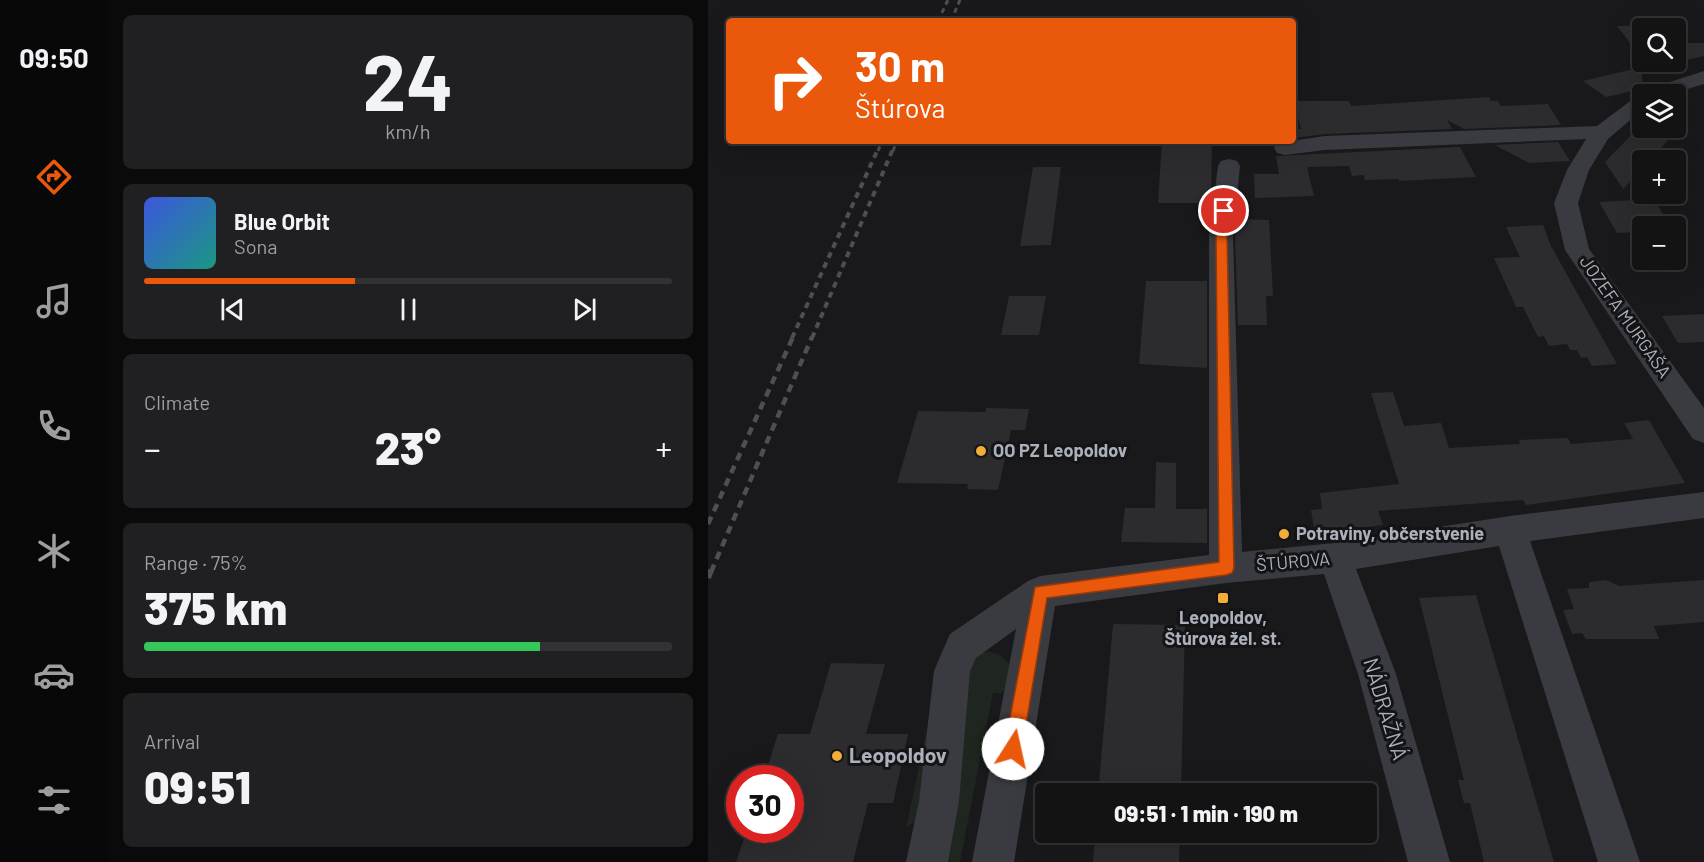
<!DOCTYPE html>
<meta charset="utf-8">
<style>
:root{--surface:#131314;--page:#202022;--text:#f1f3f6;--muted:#9d9ea0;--line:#323234;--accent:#ea580c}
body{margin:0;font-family:Barlow,sans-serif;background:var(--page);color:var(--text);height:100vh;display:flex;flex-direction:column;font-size:22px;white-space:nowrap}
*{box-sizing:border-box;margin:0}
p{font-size:20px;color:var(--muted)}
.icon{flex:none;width:33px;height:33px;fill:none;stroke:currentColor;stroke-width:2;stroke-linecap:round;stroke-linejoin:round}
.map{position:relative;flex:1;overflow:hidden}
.side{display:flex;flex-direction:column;gap:15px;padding:15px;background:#0a0a0b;width:600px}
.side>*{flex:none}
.hud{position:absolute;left:18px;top:18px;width:570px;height:126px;border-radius:6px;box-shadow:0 6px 24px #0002,0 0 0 2px var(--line);background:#ea580c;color:#fff;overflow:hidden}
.controls{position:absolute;left:924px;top:18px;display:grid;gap:12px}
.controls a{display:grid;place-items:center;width:54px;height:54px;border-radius:6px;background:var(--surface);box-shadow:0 6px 24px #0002,0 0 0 2px var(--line);font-size:30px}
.speed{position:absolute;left:18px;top:765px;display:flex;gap:12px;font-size:30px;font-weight:700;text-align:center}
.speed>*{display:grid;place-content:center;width:78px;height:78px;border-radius:50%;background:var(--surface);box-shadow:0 6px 24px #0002,0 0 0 2px var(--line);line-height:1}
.speed .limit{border:9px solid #d22;background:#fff;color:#111}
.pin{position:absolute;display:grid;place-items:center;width:51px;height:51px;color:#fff;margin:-26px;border:3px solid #fff;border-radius:50%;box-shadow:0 2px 6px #0007}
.me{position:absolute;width:66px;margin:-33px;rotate:10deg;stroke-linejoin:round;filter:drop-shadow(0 0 4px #0008)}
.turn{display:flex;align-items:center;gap:21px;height:126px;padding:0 30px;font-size:27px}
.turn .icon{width:78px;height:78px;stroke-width:2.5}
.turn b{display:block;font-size:42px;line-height:51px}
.big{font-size:45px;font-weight:800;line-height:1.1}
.side .card{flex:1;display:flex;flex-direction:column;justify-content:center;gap:9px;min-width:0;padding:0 21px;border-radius:9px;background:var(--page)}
.side .dial{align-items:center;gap:0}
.dial b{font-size:78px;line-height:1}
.song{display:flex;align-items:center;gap:18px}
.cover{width:72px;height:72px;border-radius:9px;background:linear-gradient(135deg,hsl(230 70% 55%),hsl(170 70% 35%))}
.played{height:6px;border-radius:3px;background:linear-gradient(90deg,var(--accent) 40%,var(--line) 40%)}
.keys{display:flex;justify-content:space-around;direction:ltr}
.heat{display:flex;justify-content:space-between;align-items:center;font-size:33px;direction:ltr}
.charge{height:9px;border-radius:4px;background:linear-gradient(90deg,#34c759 75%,var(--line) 0)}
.trip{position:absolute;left:327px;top:783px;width:342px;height:60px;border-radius:6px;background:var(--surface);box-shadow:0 6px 24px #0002,0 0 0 2px var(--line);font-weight:800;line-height:60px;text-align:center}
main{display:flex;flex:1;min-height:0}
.dock{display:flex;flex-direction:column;width:108px;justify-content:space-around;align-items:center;background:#080808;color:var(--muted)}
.dock .icon{width:42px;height:42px}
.dock .active{color:var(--accent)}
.dock b{font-size:27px;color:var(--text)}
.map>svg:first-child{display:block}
</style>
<main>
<nav class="dock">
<b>09:50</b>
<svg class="icon active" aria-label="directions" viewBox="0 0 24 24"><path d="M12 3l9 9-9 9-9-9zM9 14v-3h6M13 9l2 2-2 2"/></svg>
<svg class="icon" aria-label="music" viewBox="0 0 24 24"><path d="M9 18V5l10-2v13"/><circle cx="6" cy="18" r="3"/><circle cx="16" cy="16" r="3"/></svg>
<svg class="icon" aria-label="phone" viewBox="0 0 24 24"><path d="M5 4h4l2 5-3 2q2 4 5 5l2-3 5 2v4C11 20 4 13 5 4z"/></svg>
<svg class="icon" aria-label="climate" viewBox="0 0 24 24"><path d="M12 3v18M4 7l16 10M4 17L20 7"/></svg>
<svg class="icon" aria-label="car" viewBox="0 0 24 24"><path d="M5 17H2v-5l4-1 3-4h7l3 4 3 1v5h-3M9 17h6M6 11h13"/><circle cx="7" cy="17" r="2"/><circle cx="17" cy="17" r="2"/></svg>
<svg class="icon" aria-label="filters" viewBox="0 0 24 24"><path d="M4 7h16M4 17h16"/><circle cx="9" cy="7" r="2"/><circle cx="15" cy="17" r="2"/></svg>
</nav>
<section class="side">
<div class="card dial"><b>24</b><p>km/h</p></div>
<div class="card">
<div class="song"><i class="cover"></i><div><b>Blue Orbit</b><p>Sona</p></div></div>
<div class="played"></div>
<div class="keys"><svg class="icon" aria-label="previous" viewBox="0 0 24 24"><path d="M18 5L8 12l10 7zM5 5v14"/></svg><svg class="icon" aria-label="pause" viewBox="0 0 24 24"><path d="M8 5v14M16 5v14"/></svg><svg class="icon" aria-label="next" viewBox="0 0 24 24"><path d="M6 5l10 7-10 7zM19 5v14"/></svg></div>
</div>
<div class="card"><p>Climate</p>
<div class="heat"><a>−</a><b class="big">23°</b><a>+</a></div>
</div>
<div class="card"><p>Range · 75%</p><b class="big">375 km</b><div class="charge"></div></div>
<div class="card"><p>Arrival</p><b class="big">09:51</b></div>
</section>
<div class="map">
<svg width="996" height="862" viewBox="0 0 996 862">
<rect width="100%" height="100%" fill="#19191b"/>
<g fill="#1e261f">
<path d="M279,652C296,653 302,664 311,677L293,693H285L252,862H235L249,702L268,654Z"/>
<polygon points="227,691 221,811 198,828"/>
</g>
<g fill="#2c2c2f">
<polygon points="942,25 945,28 934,28 934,58 909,26"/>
<polygon points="968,43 996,43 996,56 943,68 938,62 968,62"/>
<polygon points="934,67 934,89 898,97 875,81"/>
<polygon points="781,97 783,101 790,101 793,106 840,104 853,125 756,129 739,120 744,129 617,134 585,138 585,129 593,129 585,101 641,101 643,106"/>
<polygon points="934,124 934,128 971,128 951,150 954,151 945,160 934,160 934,170 915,189 897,162"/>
<polygon points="454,141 504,141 503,203 450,203"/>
<polygon points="850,142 862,161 821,163 787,145"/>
<polygon points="752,147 768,177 691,181 691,179 657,180 656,175 644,176 641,166 599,167 606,196 547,198 546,174 571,174 568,156"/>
<polygon points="325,167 353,167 343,245 312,246"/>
<polygon points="945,199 963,226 934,226 934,232 909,233 891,202"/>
<polygon points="529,219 561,220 565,296 558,296 559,325 530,325 527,236"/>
<polygon points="835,225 843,246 909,364 884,366 879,357 873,358 869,350 862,350 859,344 841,346 836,336 830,337 815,307 808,307 786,258 812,257 798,227"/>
<polygon points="438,281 499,281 499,368 431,364"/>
<polygon points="301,296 338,296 331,335 293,335"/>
<polygon points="996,314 996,342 970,343 954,316"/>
<polygon points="685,392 696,426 733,423 741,448 812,444 811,440 860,438 863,444 925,439 916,423 941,420 977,483 818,505 815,500 670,511 675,525 607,534 603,510 614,509 612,493 691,484 663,393"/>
<polygon points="278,408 321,409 317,430 303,430 290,490 259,489 260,484 189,483 210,411 278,412"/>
<polygon points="448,462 468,463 468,509 499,509 499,543 413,542 417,508 447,508"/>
<polygon points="898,580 911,586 996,580 996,622 946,626 951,639 878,639 874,633 864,634 855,610 866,609 859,589 881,588 881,582"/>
<polygon points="768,595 846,862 776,862 762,803 756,803 750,780 756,780 711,598"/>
<polygon points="405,624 477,625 473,794 390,794"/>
<polygon points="123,663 177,664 158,734 200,734 185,803 160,803 145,862 28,862 39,830 82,830 82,778 56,778 70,734 102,734"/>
<polygon points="387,832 472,832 471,862 385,862"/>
</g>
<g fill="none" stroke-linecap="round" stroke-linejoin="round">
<g fill="#3a3b40" fill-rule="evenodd">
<polygon points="996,71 996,84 963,94 934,94 934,110 900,139 881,170 870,203 881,249 996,408 996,443 985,439 857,250 846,203 859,170 878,139 617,150 577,155 569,153 566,148 569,143 617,136 889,126 937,90"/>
<polygon points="521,159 529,161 532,166 525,236 534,552 627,543 802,516 996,492 996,518 822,541 932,862 890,862 791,546 648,569 688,674 742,862 700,862 650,674 616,574 518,583 347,606 306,862 264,862 308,629 268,658 262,671 251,801 240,862 198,862 211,801 226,671 231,659 242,634 320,581 332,576 501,555 501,236 510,166 513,161"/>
</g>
<g stroke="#4d4f55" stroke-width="3" stroke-dasharray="5 4" stroke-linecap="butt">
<polyline points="230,21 240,0"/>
<polyline points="243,21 252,0"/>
<polyline points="170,151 174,141"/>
<polyline points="185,151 189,141"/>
</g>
<g stroke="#4d4f55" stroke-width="4" stroke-dasharray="6 5" stroke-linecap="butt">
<polyline points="84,338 170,149"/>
<polyline points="104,338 185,149"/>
</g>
<g stroke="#4d4f55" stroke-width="4.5" stroke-dasharray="8 6" stroke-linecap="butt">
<polyline points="0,524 85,337"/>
<polyline points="3,572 104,337"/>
</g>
<polyline stroke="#4d4f55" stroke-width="6" stroke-dasharray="10 8" stroke-linecap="butt" points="0,578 3,570"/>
</g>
<polygon fill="#ea580c" stroke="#983908" stroke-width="1.5" points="516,208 521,211 519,236 526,568 524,573 518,575 339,598 314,749 311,756 305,758 298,756 296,749 327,587 511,562 508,236 510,211"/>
<g fill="#f3ad39" stroke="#141416" stroke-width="2">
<circle cx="273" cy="451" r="6"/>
<circle cx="576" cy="534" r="6"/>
<rect x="509" y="592" width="12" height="12" rx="3"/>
<circle cx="129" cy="756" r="6"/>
</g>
<g text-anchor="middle" stroke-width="6" stroke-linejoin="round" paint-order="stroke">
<g font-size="18" fill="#abb0bb" stroke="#141416">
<text transform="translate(917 317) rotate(55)" y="6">JOZEFA MURGAŠA</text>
<text transform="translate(585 562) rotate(-5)" y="6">ŠTÚROVA</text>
</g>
<g font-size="18" font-weight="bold" fill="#abb0bb" stroke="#141416" text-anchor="start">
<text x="285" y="457">OO PZ Leopoldov</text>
<text x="588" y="540">Potraviny, občerstvenie</text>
<text x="515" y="624" text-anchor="middle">Leopoldov,<tspan x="515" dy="21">Štúrova žel. st.</tspan></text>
</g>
<g font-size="21" fill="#abb0bb" stroke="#141416">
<text transform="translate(677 709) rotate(73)" y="7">NÁDRAŽNÁ</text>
</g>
<g font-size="21" font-weight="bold" fill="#abb0bb" stroke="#141416" text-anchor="start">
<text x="141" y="763">Leopoldov</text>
</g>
</g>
</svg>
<div class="controls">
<a><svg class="icon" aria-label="search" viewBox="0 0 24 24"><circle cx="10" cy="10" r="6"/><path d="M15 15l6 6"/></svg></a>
<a><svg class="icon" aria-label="layers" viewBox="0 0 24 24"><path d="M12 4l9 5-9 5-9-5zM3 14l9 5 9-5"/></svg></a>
<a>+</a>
<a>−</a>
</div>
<div class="speed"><div class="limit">30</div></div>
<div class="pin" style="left:516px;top:211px;background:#d93025"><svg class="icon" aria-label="arrive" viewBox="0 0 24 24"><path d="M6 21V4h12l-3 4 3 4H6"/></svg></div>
<svg class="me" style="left:305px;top:749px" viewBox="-20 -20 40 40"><circle r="19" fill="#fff"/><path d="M0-13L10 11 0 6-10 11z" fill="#ea580c"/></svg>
<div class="trip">09:51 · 1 min · 190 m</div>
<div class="hud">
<div class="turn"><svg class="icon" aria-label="right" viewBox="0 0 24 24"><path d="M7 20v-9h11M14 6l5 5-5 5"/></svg><div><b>30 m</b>Štúrova</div></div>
</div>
</div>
</main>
